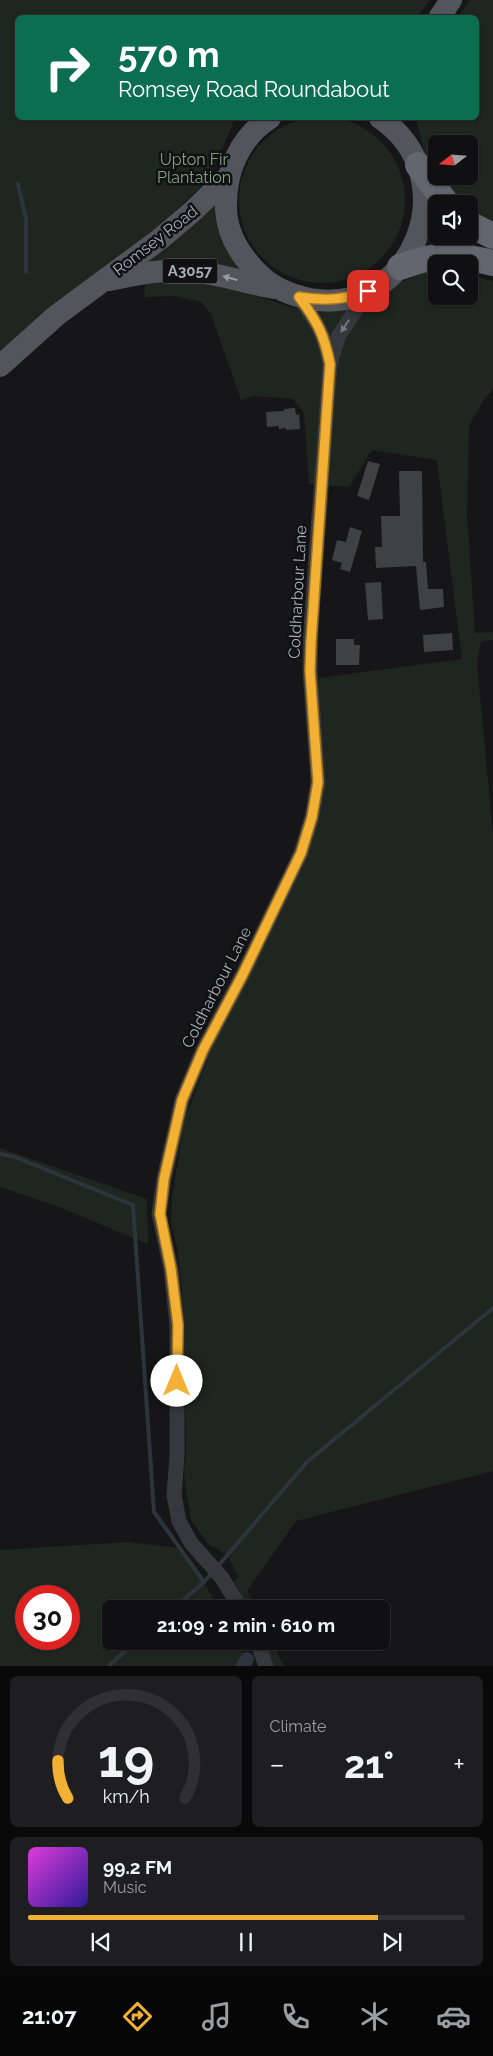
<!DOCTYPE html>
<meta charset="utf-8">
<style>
:root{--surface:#101012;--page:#1e1e20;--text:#f1f3f6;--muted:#9c9d9f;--line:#303032;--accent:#f2b134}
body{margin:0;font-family:Raleway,sans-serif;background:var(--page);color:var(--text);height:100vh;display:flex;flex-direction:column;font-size:19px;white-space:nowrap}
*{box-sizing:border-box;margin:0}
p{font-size:16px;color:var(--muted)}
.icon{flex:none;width:28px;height:28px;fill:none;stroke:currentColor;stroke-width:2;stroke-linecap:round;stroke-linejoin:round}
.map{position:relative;height:1666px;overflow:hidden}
.panel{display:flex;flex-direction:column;gap:10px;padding:10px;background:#09090a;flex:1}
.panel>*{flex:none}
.hud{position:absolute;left:15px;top:15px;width:464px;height:105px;border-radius:8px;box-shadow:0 1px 4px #0004,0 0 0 1px var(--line);background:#0b6e4f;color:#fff;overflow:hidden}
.needle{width:32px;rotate:253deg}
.buttons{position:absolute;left:428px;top:135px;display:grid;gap:10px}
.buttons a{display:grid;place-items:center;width:50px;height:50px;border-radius:8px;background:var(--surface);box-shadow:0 1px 4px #0004,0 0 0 1px var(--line);font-size:25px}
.speed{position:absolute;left:15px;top:1585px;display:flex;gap:10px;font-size:25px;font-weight:700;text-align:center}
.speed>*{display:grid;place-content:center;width:65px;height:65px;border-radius:50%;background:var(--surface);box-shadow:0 1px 4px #0004,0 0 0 1px var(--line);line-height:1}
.speed .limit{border:8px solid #d22;background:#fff;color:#111}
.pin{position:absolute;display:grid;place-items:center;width:42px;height:42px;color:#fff;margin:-21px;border-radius:10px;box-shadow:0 2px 8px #0006}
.me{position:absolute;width:55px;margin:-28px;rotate:0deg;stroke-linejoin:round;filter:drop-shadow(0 0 4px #0008)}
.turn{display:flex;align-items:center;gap:18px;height:105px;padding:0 20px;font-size:22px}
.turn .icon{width:65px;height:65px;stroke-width:2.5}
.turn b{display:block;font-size:35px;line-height:42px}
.big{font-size:38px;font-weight:700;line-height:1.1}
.panel .widget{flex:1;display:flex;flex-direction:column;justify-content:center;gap:8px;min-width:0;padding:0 18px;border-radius:8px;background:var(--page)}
.panel .dial{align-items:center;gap:0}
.dial svg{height:130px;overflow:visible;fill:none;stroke:var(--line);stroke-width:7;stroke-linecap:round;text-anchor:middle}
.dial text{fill:var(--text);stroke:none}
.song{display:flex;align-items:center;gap:15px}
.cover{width:60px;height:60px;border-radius:8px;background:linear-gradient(135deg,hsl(300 70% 55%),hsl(250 70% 35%))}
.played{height:5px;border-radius:2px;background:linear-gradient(90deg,var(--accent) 80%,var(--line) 80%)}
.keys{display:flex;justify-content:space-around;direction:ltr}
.heat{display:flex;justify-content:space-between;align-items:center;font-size:28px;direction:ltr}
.panel .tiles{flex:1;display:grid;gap:10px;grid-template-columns:1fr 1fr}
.widget:last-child{grid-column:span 2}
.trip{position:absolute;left:102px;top:1600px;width:288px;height:50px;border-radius:8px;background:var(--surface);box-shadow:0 1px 4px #0004,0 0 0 1px var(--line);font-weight:700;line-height:50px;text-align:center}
.tabs{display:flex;height:80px;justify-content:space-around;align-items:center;background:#060607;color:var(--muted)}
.tabs .icon{width:35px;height:35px}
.tabs .active{color:var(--accent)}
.tabs b{font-size:22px;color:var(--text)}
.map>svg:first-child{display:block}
</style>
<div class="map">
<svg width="493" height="1666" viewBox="0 0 493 1666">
<rect width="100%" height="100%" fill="#161618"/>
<g fill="#1e261f" fill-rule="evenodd">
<polygon points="0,0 430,0 416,18 18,18 18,118 239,118 234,121 210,178 158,227 0,357"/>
<polygon points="470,0 493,0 493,225 486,224 469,210 469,204 463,204 439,176 469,176 469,144 436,144 436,172 426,159 416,119 476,118 476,18 458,17"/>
<circle cx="322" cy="200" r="83"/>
<polygon points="221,199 246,272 143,264"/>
<polygon points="436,269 436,296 469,296 469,275 493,281 493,389 483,401 469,426 467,515 475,633 493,632 493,640 481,641 477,662 493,834 493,1471 296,1521 247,1591 255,1609 249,1609 234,1582 238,1576 227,1554 209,1545 191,1520 184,1476 186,1454 185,1358 182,1290 177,1246 171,1224 172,1196 185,1119 213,1046 305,857 320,815 319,678 462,659 437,460 372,450 349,487 309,484 304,413 293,399 253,396 241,400 211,314 201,302 174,296 144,297 146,281 211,281 294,308 335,311 368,302 396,283"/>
<polygon points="0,1148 147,1199 148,1244 59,1207 0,1187"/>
<path d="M127,1542L180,1548L204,1582L219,1609H111V1641H237L249,1666H0V1550ZM26,1596H69V1639H26Z"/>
<polygon points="265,1641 272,1641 284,1666 274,1666"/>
</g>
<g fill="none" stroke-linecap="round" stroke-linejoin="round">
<g stroke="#2c353c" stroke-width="4">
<polyline points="18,184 26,219 26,272"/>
<polyline points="0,1154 15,1157 133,1205 154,1512 204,1582 212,1573"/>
<polyline points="218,1566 307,1462 493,1308"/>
<polyline points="173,1609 204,1582"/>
<polyline points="109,1666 136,1641"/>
</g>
<polyline stroke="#2c353c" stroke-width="14" points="243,1666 247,1659"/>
</g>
<g fill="#404145">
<polygon points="295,408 296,415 299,414 300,429 286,430 286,428 279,429 279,426 267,427 266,412 284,411 284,409"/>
<polygon points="368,461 380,464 369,500 357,496"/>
<polygon points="399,471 422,471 423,562 426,562 428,589 443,589 444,607 420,610 416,566 376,568 375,547 382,547 381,516 400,516"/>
<polygon points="350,527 362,531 350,572 340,569 342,563 332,560 337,540 346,542"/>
<polygon points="381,582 383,619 368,620 365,583"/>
<polygon points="452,633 453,650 424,652 423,635"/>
<polygon points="336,639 354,639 354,645 360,645 359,665 336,665"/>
</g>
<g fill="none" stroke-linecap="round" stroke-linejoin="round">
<g stroke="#37383d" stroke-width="15">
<path d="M299,297C316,321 324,333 330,363"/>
<polyline points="241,1609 222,1578 191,1543 179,1521 174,1495 177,1456 177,1325 171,1269 159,1214 164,1179 182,1100 203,1050 242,976 301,853 312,817 318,782 310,671 311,628 330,364 338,337 368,291"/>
<polyline points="257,1641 266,1666"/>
</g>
<g stroke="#53555c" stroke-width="22">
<polyline points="439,18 451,0"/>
<path d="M270,118C239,138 225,172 226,209C227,233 240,255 257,272C271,287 290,295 310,299C413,317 468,178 380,118"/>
<path d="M109,280C134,275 160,269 186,271C216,272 245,283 274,288"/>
<polyline points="0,366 57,315 160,239 193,211 228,177"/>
</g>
<g stroke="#63666e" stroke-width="26">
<polyline points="418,165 447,204"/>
<polyline points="469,224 493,236"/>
<path d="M400,267C440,253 451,253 493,263"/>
</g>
</g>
<defs><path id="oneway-solid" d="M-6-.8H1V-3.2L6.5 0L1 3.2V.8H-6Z" transform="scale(1.25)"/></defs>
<use fill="#979ba6" href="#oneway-solid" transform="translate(230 278) rotate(-165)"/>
<use fill="#757881" href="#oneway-solid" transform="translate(345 326) rotate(123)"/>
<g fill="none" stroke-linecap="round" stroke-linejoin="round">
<g stroke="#9d7322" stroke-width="12">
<path id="route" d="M177,1381L178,1325L171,1269L160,1214L164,1179L182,1100L203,1050L242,976L301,853L312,817L318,782L310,671L311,642L330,364C324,334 317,321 299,297C324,301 344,300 368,291"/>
</g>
<use href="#route" stroke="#f2b134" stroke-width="9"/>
</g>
<g text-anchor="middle" stroke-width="5" stroke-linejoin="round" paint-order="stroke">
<rect fill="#111113" stroke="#7b7e86" stroke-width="1" x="162.5" y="258.5" width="55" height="25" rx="4"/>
<g font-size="15" font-weight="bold" fill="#a8adb8">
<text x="190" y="276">A3057</text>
</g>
<g font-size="16" fill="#7fa381" stroke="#111113">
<text x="194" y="165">Upton Fir<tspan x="194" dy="18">Plantation</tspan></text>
</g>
<g font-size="16" fill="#a8adb8" stroke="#111113">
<text transform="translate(155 240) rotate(-38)" y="6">Romsey Road</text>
<text transform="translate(297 592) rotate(-87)" y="6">Coldharbour Lane</text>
<text transform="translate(216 987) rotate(-63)" y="6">Coldharbour Lane</text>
</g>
</g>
</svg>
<div class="buttons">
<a><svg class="needle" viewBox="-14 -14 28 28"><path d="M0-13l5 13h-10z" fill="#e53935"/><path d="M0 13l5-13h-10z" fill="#9c9d9f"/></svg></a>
<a><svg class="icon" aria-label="sound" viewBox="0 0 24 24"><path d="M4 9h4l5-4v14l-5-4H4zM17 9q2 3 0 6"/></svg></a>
<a><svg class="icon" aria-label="search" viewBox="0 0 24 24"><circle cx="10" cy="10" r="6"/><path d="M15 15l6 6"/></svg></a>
</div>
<div class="speed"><div class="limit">30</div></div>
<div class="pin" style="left:368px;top:291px;background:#d93025"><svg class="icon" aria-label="arrive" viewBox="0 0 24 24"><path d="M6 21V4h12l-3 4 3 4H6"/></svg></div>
<svg class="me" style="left:177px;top:1381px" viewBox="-20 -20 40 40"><circle r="19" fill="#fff"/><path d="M0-13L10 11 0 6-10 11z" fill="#f2b134"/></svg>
<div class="trip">21:09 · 2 min · 610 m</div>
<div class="hud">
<div class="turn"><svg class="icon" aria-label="right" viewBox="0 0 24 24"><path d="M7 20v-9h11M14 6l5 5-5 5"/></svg><div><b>570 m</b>Romsey Road Roundabout</div></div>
</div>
</div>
<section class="panel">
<div class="tiles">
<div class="widget dial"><svg viewBox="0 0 100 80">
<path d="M14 69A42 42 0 1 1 86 69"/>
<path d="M14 69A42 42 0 0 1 8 46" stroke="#f2b134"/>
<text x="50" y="56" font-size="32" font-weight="700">19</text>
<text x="50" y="72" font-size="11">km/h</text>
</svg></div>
<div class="widget"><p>Climate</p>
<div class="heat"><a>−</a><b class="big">21°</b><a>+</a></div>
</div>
<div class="widget">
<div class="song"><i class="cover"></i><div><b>99.2 FM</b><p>Music</p></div></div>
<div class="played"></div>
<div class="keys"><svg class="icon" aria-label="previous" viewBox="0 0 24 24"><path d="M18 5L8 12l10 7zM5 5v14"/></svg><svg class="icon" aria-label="pause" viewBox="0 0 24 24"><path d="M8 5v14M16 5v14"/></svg><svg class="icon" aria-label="next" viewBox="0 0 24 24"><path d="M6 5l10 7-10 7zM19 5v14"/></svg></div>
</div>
</div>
</section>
<nav class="tabs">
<b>21:07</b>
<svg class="icon active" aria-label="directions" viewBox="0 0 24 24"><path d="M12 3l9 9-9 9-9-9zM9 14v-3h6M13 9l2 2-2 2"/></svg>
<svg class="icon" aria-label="music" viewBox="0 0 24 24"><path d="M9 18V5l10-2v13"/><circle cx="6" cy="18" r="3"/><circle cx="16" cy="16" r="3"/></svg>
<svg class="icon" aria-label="phone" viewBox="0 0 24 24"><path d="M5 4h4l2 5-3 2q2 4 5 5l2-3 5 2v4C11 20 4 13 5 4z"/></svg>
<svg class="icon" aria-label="climate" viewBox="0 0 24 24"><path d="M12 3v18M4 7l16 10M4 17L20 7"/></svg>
<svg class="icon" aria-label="car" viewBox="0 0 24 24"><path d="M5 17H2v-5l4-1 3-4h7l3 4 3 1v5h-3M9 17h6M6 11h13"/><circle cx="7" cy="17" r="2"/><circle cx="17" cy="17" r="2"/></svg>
</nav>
